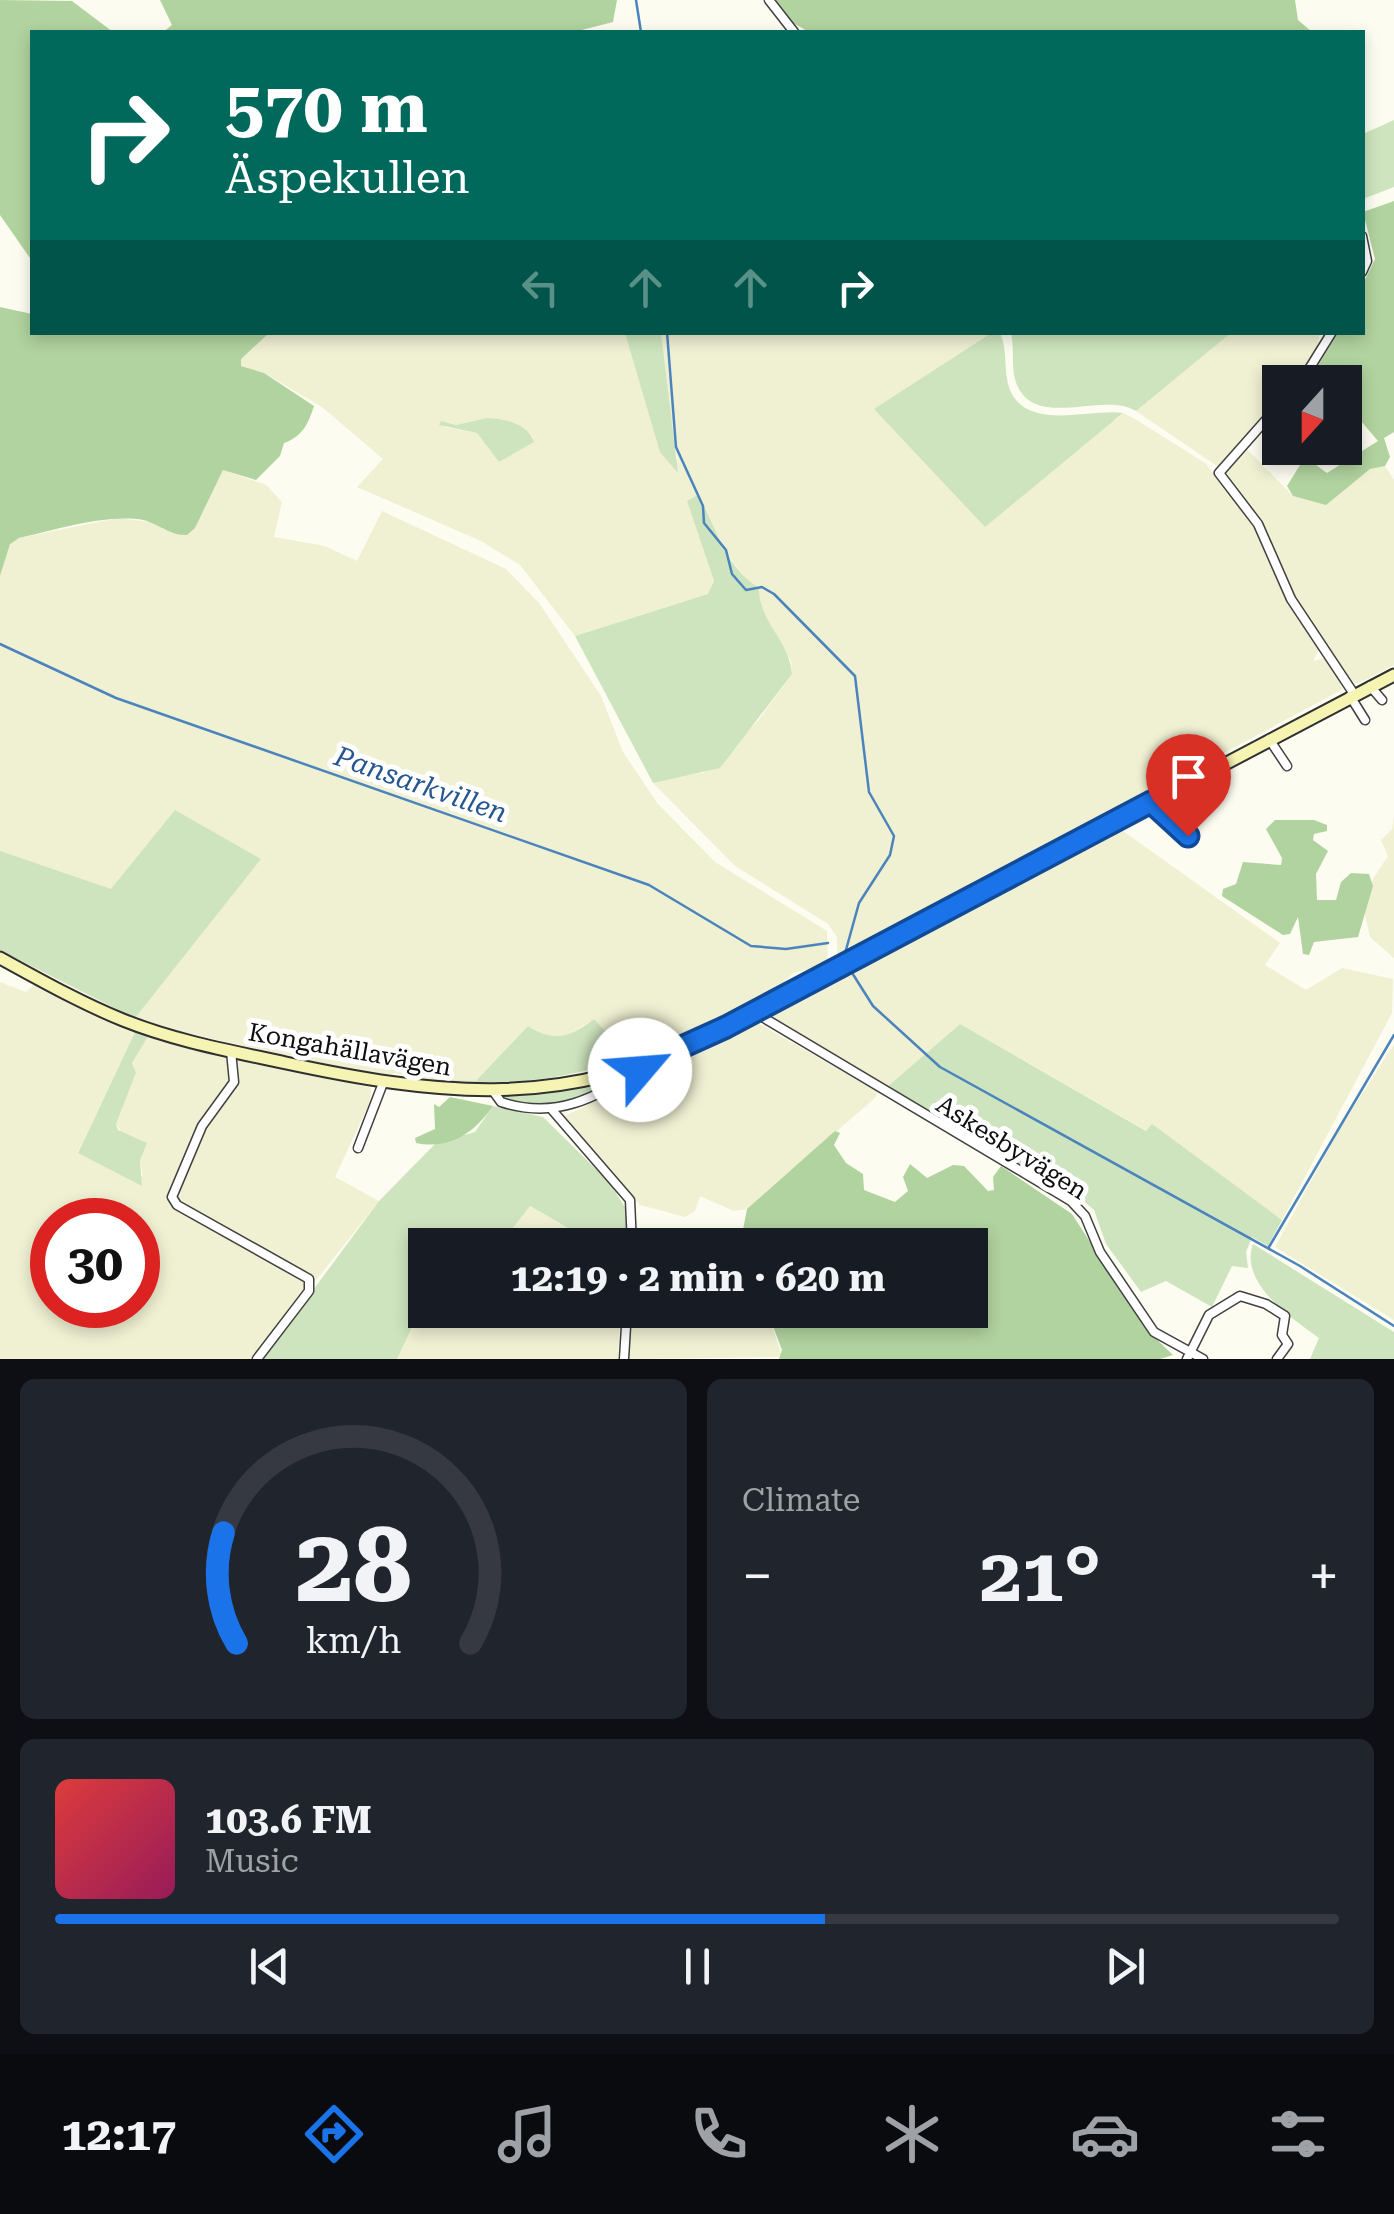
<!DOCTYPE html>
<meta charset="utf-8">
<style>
:root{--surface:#171b24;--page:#20242c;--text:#f1f3f6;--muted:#9ea1a6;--line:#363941;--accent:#1a73e8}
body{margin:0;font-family:"Roboto Serif",serif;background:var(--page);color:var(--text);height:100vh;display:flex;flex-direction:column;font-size:38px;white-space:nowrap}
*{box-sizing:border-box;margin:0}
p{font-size:32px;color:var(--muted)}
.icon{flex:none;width:55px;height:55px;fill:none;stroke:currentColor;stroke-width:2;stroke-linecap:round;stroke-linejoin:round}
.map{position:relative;height:1359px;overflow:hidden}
.drawer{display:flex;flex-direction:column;gap:20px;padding:20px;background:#0d0f14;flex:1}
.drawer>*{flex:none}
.top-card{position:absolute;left:30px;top:30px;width:1335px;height:305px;border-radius:0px;box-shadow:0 5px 15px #0003;background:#00695c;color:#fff;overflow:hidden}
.needle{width:65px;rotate:201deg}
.buttons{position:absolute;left:1262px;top:365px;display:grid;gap:20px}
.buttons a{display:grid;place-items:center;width:100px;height:100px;border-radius:0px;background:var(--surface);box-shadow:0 5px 15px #0003;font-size:50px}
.speed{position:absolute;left:30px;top:1198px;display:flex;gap:20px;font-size:50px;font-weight:700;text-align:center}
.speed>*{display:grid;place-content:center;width:130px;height:130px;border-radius:50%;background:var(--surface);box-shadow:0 5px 15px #0003;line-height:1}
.speed .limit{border:15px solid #d22;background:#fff;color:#111}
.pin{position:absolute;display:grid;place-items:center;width:85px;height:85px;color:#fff;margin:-102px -42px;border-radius:50% 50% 50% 0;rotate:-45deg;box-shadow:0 0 10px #0007}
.pin .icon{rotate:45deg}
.me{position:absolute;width:110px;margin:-55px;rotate:63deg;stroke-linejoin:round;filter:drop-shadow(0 0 8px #0008)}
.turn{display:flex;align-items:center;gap:35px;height:210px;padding:0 30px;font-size:45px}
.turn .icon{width:130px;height:130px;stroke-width:2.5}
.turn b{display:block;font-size:70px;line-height:85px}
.lanes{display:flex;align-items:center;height:95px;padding:0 30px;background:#0003;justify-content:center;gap:50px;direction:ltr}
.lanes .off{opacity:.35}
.big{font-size:75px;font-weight:700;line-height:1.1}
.drawer .card{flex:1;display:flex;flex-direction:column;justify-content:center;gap:15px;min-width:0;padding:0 35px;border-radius:15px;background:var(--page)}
.drawer .dial{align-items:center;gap:0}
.dial svg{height:260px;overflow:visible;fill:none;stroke:var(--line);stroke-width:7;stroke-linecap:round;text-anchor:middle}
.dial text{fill:var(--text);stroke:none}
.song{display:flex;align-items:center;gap:30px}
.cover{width:120px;height:120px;border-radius:15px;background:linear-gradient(135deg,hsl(0 70% 55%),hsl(330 70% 35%))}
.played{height:10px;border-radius:5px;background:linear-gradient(90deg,var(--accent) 60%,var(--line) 60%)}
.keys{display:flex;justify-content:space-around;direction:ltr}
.heat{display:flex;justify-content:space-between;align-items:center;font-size:55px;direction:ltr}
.drawer .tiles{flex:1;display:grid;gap:20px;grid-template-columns:1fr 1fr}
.card:last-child{grid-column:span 2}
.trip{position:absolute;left:408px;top:1228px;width:580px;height:100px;border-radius:0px;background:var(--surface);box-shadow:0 5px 15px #0003;font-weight:700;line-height:100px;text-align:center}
.tab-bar{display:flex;height:160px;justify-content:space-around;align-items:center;background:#090b0e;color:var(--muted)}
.tab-bar .icon{width:70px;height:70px}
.tab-bar .current{color:var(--accent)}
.tab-bar b{font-size:45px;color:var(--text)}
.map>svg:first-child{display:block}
</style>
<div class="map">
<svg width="1394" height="1359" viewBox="0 0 1394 1359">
<rect width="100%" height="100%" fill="#fdfcf0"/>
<g fill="#f0f0d3" fill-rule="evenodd">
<path d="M269,333H625L652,422L680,464L673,445L661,333H990L875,409L1116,420L1123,413L1135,419L1205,463L1254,523L1320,647L1313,661L1327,658L1343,689L837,961V937L828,924L735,866L653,783L666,777L703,773L757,722L792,674L791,661L746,579L718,542L699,495L687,501L714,581L708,594L575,636L520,565L481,541L357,487L383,459L322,407L264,373L241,366V359ZM487,418L524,429L533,438L499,462L477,433L444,427L441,421L456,425Z"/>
<polygon points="1231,333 1320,333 1315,356 1306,371 1295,382 1280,382 1280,399 1241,443 1293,496 1326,504 1370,469 1385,466 1394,480 1394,665 1359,683 1352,683 1304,616 1256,517 1217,466 1136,411"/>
<polygon points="223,470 266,485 282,502 274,537 325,546 357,561 382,511 506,569 539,603 601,696 623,752 658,804 715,862 827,931 828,964 793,973 772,994 630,1058 594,1019 563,1038 544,1035 528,1026 477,1081 409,1079 397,1073 381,1076 176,1031 122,1013 0,950 0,576 10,543 19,538 118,518 159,523 172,533 195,528"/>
<polygon points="1394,816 1394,958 1370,937 1364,911 1373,879 1388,856 1381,840 1392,829"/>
<polygon points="1116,826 1280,943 1265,965 1306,990 1342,968 1393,979 1392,1013 1282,1220 1152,1125 1147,1131 960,1024 887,1087 767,1013 798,996 811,997 838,971"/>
<path d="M0,982L26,992L35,984L136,1030L78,1152L143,1176L140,1160L116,1124L136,1073L132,1063L149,1035L371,1088L370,1102L335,1177L379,1201L253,1359H0ZM52,1220H138V1305H52Z"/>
<polygon points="756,1022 878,1092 875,1098 747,1209 734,1211 700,1196 695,1211 685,1217 640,1205 565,1116"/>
<polygon points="1394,1044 1394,1320 1275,1247 1338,1132"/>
<polygon points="529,1206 597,1245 499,1245"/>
<polygon points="425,1300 425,1310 620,1310 618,1359 397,1359"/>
<polygon points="631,1310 767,1310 782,1357 628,1359"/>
</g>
<g fill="#cee4be">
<polygon points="1394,120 1394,187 1363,199 1363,134"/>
<polygon points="625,333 661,333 678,473 660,452"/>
<path d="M991,333L1001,335C1008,353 1003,373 1010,390C1028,432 1091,408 1123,413L985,527L874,409Z"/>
<path d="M1011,333V332L1231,333L1136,411C1105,391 1038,429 1018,387C1010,371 1015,350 1011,333Z"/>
<path d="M487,418C505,419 527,423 534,442L499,462L477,433L439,425L441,421L456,425Z"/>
<path d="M698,495C717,528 724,566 759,588C758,620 790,641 792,674L720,768L653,783L575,636L708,594L714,581L687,501Z"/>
<polygon points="175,810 261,859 135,1018 0,950 0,851 111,889"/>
<path d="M594,1019L630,1058C550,1084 493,1087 409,1079L476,1081L528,1026C555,1043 570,1037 594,1019Z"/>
<polygon points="960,1024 1146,1131 1152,1124 1282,1220 1268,1246 1252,1237 1246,1252 1248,1268 1232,1266 1212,1307 1166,1281 1141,1292 1106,1244 1094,1210 1085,1202 887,1087"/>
<polygon points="136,1030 149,1035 132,1063 136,1073 116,1124 118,1130 147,1143 140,1160 142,1186 78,1153"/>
<path d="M629,1075C583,1099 558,1111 506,1102L500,1095L561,1090Z"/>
<polygon points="493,1106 543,1117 609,1182 628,1212 625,1245 597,1245 530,1206 499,1245 425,1245 425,1300 397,1359 262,1359 379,1201 436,1143 475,1132"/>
<path d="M1253,1244L1394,1332V1359H1310L1319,1338C1291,1318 1239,1283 1253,1244Z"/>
</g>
<g fill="#b1d39f">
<polygon points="0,0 72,1 113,32 32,32 32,261 0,215"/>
<polygon points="160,0 617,0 613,22 574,32 163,32 172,25"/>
<polygon points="772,0 1295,0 1298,20 1312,32 809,32 784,18"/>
<polygon points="1394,201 1394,432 1384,438 1390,457 1385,466 1370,469 1326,505 1293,496 1287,486 1305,457 1327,473 1378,441 1361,421 1345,422 1345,382 1308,382 1338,333 1362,332 1363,284 1375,259 1363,212"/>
<path d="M0,307L32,314V332L269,333L241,359V366L264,373L314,406C308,424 303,436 284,443L280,456L256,480L223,470L195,528L187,535C168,536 156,520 136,519C98,516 56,530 19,538L10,544L0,576Z"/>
<polygon points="1275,820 1314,820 1327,825 1327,831 1314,834 1313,840 1328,851 1316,874 1317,900 1336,900 1341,882 1351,873 1369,874 1373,886 1358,937 1314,942 1309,955 1303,954 1298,917 1290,934 1283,935 1222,896 1223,889 1236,884 1243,862 1281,865 1282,858 1266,829"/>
<path d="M450,1097L493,1106C475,1132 451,1150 416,1143L415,1138L435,1129L434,1104L439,1107Z"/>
<polygon points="835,1131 840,1133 834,1145 846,1163 863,1174 864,1190 895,1202 908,1191 903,1177 910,1164 927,1178 953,1165 964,1166 988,1191 994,1190 993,1177 1001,1166 1072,1214 1147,1330 1173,1355 1160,1359 779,1359 782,1350 767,1310 970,1310 970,1245 740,1245 747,1209"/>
</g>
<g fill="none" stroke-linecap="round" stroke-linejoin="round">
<g stroke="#4b84bd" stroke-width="2.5">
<polyline points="636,0 641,32"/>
<polyline points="667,332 676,447 703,506 704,523 726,550 732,574 746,590 762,587 774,594 855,676 869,792 894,836 890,855 859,903 844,957"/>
<polyline points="0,644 116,698 649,885 751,946 786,949 828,943"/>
<polyline points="849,968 873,1006 940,1067 1300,1266 1394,1326"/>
<polyline points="1269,1247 1394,1035"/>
</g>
<g stroke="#414141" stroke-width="11">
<g id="street">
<polyline points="769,0 794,32"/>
<polyline points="1362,236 1367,261 1362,272"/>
<polyline points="1301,382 1332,332"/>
<polyline points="1280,404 1219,473 1258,524 1291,599 1354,694"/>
<polyline points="1370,686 1382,700"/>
<polyline points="1350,696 1365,720"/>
<polyline points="1269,739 1287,766"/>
<polyline points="1151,801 1188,836"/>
<polyline points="754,1012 1071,1201 1085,1216 1100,1252 1154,1332 1203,1359"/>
<polyline points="231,1051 234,1082 202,1126 172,1197 177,1205 309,1279 309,1291 257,1359"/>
<path d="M493,1091L501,1102C556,1120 594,1098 640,1070V1066"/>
<polyline points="553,1111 630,1200 632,1245"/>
<polyline points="358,1148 383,1083"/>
<polyline points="624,1359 627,1310"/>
<polyline points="1187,1359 1209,1315 1240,1296 1266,1304 1285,1316 1282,1335 1288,1344 1277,1359"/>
</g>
</g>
<g stroke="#303030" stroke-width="15">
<path id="secondary" d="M0,958C40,980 81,1003 123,1020C175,1041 231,1051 286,1063C431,1094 558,1110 697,1042L1394,675"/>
</g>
<use href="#street" stroke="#fff" stroke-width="8"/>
<use href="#secondary" stroke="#f5f4b3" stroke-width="11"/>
</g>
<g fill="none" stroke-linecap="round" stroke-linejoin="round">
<g stroke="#114b97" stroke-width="25">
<polyline id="route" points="640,1070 640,1066 726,1027 1151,802 1188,836"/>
</g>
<use href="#route" stroke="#1a73e8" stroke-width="18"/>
</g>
<g text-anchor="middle" stroke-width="10" stroke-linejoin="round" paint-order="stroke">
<g font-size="25" fill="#0e0e0e" stroke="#fff">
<text transform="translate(350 1049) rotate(10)" y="9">Kongahällavägen</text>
<text transform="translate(1012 1147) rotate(32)" y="9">Askesbyvägen</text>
</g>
<g font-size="28" font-style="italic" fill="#265790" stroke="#fff">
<text transform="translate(421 784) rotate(19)" y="10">Pansarkvillen</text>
</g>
</g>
</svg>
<div class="buttons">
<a><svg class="needle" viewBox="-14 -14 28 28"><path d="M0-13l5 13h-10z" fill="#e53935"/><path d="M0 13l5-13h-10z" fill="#9ea1a6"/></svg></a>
</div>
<div class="speed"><div class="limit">30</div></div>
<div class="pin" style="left:1188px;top:836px;background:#d93025"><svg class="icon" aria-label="arrive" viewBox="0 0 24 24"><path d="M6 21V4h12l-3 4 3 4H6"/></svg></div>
<svg class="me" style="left:640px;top:1070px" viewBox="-20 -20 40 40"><circle r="19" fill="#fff"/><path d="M0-13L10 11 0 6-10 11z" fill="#1a73e8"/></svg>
<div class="trip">12:19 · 2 min · 620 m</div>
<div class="top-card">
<div class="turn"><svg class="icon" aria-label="right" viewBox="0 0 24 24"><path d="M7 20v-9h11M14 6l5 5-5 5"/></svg><div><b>570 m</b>Äspekullen</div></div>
<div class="lanes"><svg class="icon off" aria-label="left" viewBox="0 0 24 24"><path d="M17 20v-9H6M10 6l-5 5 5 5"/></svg><svg class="icon off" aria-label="ahead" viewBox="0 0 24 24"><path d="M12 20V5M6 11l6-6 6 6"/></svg><svg class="icon off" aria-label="ahead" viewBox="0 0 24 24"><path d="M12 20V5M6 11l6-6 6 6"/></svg><svg class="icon" aria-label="right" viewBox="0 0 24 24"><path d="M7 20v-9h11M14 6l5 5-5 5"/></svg></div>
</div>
</div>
<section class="drawer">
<div class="tiles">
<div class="card dial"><svg viewBox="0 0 100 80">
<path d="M14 69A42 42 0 1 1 86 69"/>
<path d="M14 69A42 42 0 0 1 10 35" stroke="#1a73e8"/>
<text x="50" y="56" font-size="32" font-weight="700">28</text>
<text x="50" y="72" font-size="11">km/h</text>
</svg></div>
<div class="card"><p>Climate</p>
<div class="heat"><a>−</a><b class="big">21°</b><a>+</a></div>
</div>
<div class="card">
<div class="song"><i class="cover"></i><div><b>103.6 FM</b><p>Music</p></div></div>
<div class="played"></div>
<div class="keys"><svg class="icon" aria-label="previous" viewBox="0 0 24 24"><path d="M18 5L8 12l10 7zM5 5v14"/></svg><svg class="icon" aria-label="pause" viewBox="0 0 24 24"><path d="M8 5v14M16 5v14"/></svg><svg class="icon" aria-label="next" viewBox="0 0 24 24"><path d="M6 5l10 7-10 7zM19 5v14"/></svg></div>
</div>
</div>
</section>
<nav class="tab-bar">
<b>12:17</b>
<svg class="icon current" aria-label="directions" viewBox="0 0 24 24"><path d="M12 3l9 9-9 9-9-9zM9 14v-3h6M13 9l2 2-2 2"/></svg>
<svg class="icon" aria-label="music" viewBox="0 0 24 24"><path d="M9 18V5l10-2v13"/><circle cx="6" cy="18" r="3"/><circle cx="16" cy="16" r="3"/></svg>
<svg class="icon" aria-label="phone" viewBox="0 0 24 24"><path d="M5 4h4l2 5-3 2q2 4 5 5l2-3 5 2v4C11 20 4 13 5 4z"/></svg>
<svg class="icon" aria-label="climate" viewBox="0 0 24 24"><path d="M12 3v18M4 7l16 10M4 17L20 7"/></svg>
<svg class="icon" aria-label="car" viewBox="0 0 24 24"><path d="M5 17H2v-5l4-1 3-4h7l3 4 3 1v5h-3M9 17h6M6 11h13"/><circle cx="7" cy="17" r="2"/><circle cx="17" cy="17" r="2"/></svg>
<svg class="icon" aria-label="filters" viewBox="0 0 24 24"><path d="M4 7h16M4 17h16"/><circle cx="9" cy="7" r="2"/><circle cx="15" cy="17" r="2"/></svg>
</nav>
